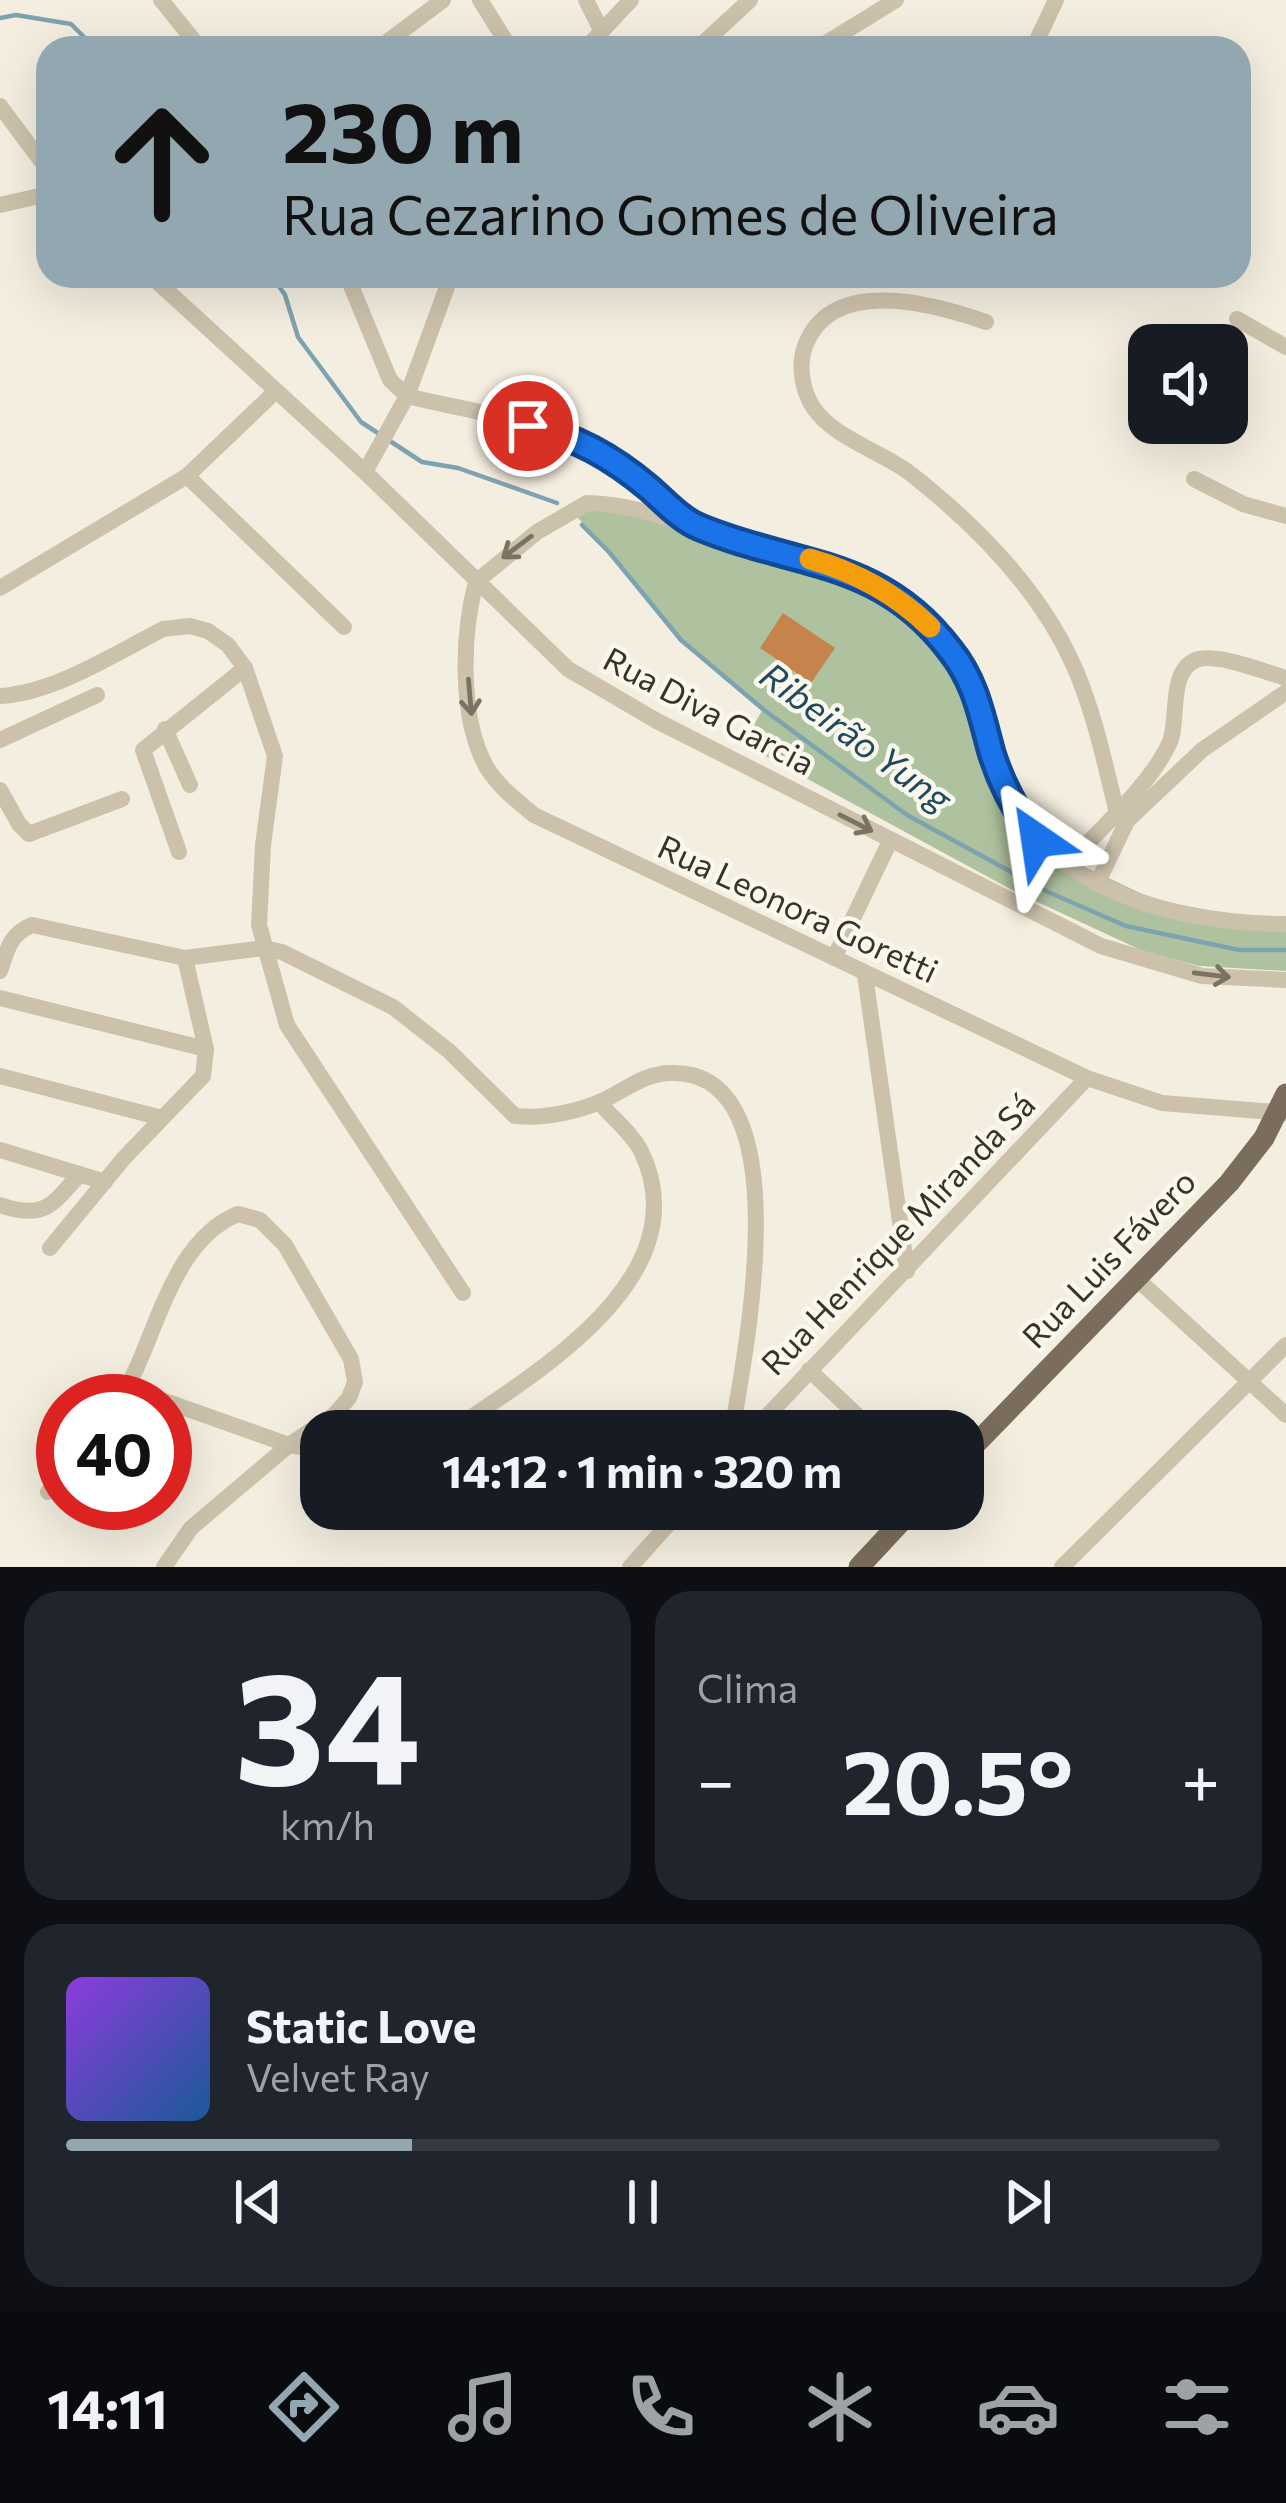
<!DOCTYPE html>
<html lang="pt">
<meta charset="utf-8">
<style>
:root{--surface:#171b24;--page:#20242c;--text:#f1f3f6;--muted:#9ea1a6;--line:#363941;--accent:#92a7b0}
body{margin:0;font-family:Commissioner,sans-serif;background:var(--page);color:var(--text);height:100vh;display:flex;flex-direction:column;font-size:45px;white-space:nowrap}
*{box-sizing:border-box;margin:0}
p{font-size:39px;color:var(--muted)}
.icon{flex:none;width:66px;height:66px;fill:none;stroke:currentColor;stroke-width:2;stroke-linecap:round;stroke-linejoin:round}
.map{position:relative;height:1567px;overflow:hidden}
.sheet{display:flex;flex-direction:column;gap:24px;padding:24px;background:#0d0f14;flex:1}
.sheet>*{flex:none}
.guide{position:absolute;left:36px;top:36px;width:1215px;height:252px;border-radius:36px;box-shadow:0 12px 48px #0002;background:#92a7b0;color:#111;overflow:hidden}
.fabs{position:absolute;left:1128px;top:324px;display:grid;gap:24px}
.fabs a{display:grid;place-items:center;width:120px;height:120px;border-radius:24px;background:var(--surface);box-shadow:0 12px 48px #0002;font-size:60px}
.speed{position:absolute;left:36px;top:1374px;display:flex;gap:24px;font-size:60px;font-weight:700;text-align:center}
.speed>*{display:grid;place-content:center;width:156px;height:156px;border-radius:50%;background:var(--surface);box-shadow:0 12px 48px #0002;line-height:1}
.speed .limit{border:18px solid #d22;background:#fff;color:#111}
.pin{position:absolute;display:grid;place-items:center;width:102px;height:102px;color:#fff;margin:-51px;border:6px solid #fff;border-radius:50%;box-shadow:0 3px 12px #0007}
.me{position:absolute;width:132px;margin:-66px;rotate:328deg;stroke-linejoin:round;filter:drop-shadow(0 0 9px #0008)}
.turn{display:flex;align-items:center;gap:42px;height:252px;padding:0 48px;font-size:54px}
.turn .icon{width:156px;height:156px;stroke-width:2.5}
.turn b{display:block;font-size:84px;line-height:102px}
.big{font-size:90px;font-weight:700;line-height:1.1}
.sheet .tile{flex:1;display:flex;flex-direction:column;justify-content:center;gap:18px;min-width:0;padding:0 42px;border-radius:36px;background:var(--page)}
.sheet .dial{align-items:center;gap:0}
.dial b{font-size:156px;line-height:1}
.song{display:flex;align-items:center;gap:36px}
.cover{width:144px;height:144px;border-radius:18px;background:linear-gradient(135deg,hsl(270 70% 55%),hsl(210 70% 35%))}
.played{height:12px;border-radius:6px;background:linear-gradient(90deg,var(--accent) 30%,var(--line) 30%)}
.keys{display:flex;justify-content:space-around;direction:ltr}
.heat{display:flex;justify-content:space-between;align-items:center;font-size:66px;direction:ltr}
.sheet .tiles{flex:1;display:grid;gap:24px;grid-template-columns:1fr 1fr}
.tile:last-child{grid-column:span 2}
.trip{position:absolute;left:300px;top:1410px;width:684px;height:120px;border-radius:36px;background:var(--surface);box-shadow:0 12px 48px #0002;font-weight:700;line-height:120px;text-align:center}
.dock{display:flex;height:192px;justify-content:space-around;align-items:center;background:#090b0e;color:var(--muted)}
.dock .icon{width:84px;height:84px}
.dock .current{color:var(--accent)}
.dock b{font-size:54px;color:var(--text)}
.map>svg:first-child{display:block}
</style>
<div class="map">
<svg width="1286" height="1567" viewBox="0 0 1286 1567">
<rect width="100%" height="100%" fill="#f3eedf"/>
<polygon fill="#afc29f" points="593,509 637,517 860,580 915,618 959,670 981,733 1042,839 1083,866 1155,900 1286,925 1286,971 1199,966 1143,951 1014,891 743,744 763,709 681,640 573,512"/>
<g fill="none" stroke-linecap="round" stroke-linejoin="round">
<g stroke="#7ea3b0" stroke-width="4.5">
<polyline points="0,18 16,15 71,24 95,48"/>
<polyline points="272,276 285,295 298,337 361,422 422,462 458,468 557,503"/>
<polyline points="582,525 609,552 681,640 764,710 907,815 1048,892 1126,926 1239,950 1286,950"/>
</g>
</g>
<polygon fill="#c6834b" points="783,613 835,648 811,683 760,648"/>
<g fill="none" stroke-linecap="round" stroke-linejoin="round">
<g stroke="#ccc1ab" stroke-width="16">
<polyline points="161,0 200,48"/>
<polyline points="480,0 510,48"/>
<polyline points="586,0 601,30"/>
<polyline points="1038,38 1056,0"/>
<polyline points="379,48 443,0"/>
<polyline points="586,48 631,0"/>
<polyline points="698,48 750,0"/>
<polyline points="818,48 896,0"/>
<polyline points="0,106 48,170"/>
<polyline points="0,205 48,194"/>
<polyline points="151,276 365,472 568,669 657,721 1101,946 1202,976 1286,980"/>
<path d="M347,276L390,380L407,396C459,409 540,421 586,444C624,464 657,495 690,522"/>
<polyline points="1237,319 1286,347"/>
<path d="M986,322C934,304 832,275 805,346C798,365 802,390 813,407C833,438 883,452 911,474C981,529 1051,601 1082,686C1097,726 1106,768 1116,809L1127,821"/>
<polyline points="365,472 407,396 451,276"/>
<polyline points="187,476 344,627"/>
<polyline points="1194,479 1243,504 1286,516"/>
<path d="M476,582C462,634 459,719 487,768C499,787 517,801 534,815L1087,1078L1162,1103L1286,1113"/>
<path d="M476,582L537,532L587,503C632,503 703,528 747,541C785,552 826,559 861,577C898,595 935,625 958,660C982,697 985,739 1002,780C1046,892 1176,923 1286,924"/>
<polyline points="0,588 187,476 276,391"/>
<path d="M0,696C52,694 117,653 163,629L190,626L208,631L228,645L245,668L275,756L263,845L259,925L287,1025L463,1293"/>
<polyline points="165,729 190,785"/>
<polyline points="0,740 97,695"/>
<polyline points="0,790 19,824 29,834 122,799"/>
<polyline points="179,852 143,750 245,668"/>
<path d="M1067,865C1100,828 1148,788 1169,744C1180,721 1167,672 1196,660C1215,652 1265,672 1286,678"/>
<polyline points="1097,884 1127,821 1202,750 1286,692"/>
<polyline points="834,958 890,841"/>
<path d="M0,971C7,950 10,934 32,925L185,958L264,948L282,952L393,1007L449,1051L515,1116C543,1119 578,1112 604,1100C627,1089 645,1073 671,1073C804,1069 744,1358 732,1431"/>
<polyline points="865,975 907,1271"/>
<polyline points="0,998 206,1049"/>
<polyline points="0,1076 162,1118"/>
<polyline points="0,1150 105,1182"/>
<path d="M0,1205C44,1220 51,1206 80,1174"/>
<polyline points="50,1248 124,1158 203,1076 206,1049 185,958"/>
<polyline points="1136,1278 1286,1415"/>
<polyline points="809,1370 874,1431"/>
<polyline points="128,1388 164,1401"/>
<path d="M120,1401C156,1342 169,1242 238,1214L260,1220L285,1245L351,1359L355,1382L349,1398L334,1415L289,1445L191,1528L164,1567"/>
<polyline points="165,1401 289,1445 321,1450"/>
<path d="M451,1431C535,1373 702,1277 641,1151C631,1132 613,1119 599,1102"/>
<polyline points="753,1431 1087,1078"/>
<polyline points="48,1492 63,1474"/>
<polyline points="630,1567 682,1509"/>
<polyline points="1062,1567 1286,1345"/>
</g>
<g stroke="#7b6d5b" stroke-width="21">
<polyline points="963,1457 1229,1183 1264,1138 1286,1094"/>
<polyline points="859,1567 913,1509"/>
</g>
</g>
<defs><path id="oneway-shaft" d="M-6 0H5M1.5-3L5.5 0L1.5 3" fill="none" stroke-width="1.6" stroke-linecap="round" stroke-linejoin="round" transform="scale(3)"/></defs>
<g stroke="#7b7264">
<use href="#oneway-shaft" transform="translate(517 547) rotate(143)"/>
<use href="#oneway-shaft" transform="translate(470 697) rotate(85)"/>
<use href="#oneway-shaft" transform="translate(856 823) rotate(27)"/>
<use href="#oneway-shaft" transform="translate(1212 975) rotate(7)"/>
</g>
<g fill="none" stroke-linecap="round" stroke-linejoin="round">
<g stroke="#114b97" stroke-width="30">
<path id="route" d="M528,426C575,436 612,457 649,488C664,501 681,520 699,527C794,567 880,557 950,650C975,681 981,714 991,751C1001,784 1016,812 1037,840"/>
</g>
<use href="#route" stroke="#1a73e8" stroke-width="21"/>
<path stroke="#f59e0b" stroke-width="21" d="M810,559C856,572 896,594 930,627"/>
</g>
<g text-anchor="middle" stroke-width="9" stroke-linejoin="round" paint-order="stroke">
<g font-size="33" fill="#39322a" stroke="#faf7ec">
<text transform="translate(709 711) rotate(28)" y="12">Rua Diva Garcia</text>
<text transform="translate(798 909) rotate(25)" y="12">Rua Leonora Goretti</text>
<text transform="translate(898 1234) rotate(-46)" y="12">Rua Henrique Miranda Sá</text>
<text transform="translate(1109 1259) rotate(-46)" y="12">Rua Luis Fávero</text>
</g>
<g font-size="36" font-style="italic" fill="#1f4a5b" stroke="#faf7ec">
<text transform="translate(856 737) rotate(36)" y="13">Ribeirão Yung</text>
</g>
</g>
</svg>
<div class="fabs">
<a><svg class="icon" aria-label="sound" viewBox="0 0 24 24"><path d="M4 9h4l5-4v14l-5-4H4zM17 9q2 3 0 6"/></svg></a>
</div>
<div class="speed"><div class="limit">40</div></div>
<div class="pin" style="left:528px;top:426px;background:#d93025"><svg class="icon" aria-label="arrive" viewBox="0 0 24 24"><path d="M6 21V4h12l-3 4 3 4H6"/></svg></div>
<svg class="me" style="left:1037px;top:840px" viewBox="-20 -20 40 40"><path d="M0-17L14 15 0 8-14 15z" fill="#1a73e8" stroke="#fff" stroke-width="4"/></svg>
<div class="trip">14:12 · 1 min · 320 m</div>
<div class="guide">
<div class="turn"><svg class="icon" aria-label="ahead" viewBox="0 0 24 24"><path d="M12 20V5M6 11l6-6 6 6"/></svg><div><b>230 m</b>Rua Cezarino Gomes de Oliveira</div></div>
</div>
</div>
<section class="sheet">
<div class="tiles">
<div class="tile dial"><b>34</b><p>km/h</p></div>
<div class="tile"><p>Clima</p>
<div class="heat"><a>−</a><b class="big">20.5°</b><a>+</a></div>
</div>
<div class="tile">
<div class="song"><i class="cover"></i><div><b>Static Love</b><p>Velvet Ray</p></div></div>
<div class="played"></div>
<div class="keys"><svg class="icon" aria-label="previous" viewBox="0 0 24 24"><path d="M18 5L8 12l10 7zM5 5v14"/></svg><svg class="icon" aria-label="pause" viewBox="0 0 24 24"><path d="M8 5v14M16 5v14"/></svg><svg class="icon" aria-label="next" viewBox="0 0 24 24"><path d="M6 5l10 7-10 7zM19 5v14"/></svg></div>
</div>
</div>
</section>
<nav class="dock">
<b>14:11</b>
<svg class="icon current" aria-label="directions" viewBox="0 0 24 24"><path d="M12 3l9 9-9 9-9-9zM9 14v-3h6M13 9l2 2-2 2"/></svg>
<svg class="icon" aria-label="music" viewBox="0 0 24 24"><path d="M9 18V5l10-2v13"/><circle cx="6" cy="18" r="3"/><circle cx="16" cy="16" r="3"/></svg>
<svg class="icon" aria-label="phone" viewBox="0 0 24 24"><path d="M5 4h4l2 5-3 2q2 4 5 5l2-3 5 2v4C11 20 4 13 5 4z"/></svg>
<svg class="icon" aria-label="climate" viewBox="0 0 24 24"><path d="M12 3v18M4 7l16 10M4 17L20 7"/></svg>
<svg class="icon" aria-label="car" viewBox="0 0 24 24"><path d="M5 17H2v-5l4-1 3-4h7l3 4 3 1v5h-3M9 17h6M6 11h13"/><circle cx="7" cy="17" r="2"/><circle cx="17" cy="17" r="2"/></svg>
<svg class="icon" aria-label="filters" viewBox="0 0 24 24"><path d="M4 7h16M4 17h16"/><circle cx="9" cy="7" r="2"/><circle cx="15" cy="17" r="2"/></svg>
</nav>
